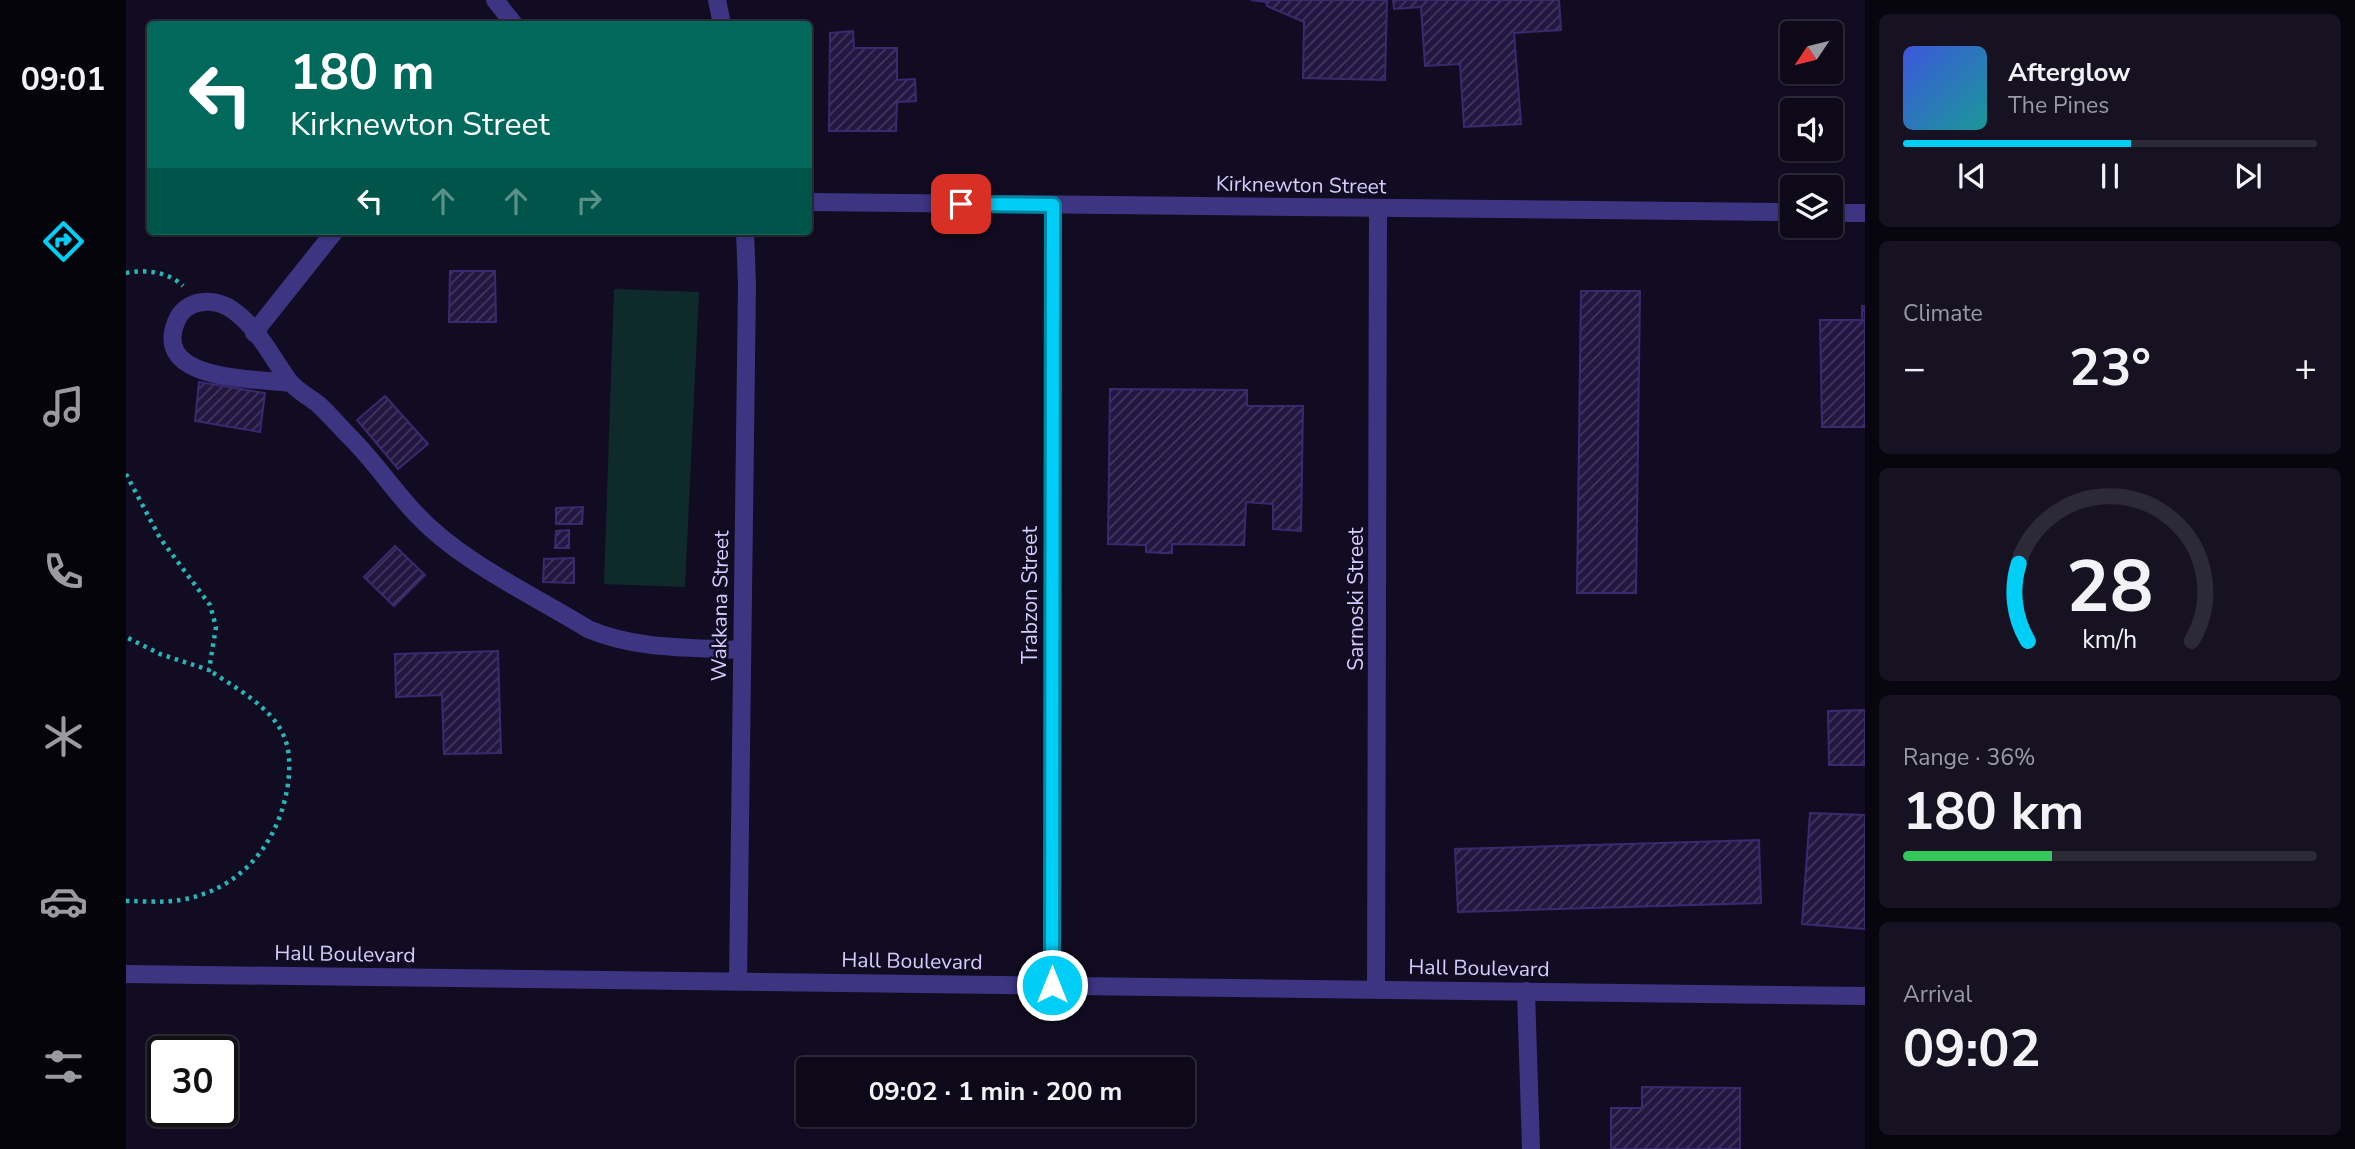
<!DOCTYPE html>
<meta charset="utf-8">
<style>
:root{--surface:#0d0919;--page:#161222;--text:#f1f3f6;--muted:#9a9aa2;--line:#2d2a38;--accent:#00cef7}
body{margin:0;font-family:"Nunito Sans",sans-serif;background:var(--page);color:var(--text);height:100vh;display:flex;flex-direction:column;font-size:26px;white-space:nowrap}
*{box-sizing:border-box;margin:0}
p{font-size:23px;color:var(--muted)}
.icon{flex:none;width:38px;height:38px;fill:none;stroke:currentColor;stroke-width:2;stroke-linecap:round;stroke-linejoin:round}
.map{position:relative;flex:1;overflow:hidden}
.drawer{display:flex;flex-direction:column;gap:14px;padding:14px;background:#07050e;width:490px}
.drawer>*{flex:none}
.hud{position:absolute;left:21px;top:21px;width:665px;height:214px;border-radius:7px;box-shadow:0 2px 5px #0004,0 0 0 2px var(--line);background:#00695c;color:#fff;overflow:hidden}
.needle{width:46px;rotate:235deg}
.tools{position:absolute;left:1654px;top:21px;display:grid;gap:14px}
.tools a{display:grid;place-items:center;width:63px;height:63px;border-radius:7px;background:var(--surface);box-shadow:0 2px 5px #0004,0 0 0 2px var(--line);font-size:35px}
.speed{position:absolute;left:21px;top:1036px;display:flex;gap:14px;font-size:35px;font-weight:700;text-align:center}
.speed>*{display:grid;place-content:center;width:91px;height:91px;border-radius:50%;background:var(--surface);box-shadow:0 2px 5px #0004,0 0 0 2px var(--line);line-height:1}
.speed .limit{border:4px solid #111;border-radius:10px;background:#fff;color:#111}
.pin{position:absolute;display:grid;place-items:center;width:60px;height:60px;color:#fff;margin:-30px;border-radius:14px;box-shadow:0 4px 10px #0006}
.me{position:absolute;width:77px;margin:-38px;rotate:0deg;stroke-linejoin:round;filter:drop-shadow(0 0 5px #0008)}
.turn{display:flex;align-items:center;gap:24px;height:147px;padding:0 28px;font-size:32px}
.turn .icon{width:91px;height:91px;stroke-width:2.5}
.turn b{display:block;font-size:49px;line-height:60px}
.lanes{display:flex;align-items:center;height:66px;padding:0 28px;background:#0003;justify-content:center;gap:35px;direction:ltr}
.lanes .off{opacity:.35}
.big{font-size:52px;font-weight:700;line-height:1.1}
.drawer .tile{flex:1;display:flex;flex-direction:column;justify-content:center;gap:10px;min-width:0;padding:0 24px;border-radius:10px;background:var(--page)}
.drawer .dial{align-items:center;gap:0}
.dial svg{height:182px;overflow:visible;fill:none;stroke:var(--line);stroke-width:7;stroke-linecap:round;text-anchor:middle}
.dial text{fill:var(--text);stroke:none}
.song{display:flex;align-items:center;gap:21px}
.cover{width:84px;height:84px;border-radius:10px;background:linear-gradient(135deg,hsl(230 70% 55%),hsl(180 70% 35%))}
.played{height:7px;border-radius:4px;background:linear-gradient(90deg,var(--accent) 55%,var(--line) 55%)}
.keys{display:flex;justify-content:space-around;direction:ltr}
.heat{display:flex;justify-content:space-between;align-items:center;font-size:38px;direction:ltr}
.charge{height:10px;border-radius:5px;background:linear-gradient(90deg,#34c759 36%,var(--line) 0)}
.trip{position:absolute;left:670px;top:1057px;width:399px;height:70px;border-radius:7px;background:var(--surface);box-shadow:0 2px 5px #0004,0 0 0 2px var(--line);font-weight:700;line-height:70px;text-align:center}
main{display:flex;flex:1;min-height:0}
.menu{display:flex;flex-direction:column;width:126px;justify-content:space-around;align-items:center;background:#05040a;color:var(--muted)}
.menu .icon{width:49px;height:49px}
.menu .active{color:var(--accent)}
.menu b{font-size:32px;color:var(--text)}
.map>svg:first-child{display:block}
</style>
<main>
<nav class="menu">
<b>09:01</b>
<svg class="icon active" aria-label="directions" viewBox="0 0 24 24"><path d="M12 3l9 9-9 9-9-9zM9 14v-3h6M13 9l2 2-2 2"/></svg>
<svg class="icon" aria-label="music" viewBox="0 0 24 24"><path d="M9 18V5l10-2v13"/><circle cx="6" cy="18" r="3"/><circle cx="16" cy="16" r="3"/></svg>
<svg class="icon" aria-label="phone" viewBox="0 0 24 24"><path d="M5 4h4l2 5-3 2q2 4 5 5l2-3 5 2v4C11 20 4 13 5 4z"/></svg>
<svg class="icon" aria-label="climate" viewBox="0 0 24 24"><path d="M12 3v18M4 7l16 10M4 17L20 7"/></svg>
<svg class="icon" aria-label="car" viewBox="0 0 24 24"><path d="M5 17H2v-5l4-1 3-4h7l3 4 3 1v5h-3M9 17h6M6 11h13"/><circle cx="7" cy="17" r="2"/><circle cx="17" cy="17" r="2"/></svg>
<svg class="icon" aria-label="filters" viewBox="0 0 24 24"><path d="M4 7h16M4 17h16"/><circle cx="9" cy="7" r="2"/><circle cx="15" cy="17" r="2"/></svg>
</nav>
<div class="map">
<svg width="1739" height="1149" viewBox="0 0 1739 1149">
<defs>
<pattern id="building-hatch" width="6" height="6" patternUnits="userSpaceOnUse" patternTransform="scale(1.75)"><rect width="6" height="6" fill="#231742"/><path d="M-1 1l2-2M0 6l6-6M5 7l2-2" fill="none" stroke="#42385e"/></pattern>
</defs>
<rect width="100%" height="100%" fill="#110c21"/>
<polygon fill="#0f2a2b" points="488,289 573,292 559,587 478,584"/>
<g fill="url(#building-hatch)" stroke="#3b296f" stroke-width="2">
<polygon points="1125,0 1261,0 1259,80 1177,78 1178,22 1141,6 1140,2"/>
<polygon points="1267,0 1433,0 1435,30 1388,33 1395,124 1338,127 1334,64 1299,66 1295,7 1268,9"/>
<polygon points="727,31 728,48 771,48 771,80 789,79 790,101 771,102 770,131 703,131 704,33"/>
<polygon points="324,271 369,271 370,322 323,322"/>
<polygon points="1455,291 1514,291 1510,593 1451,593"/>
<polygon points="1736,306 1739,306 1739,427 1696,427 1694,320 1736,320"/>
<polygon points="73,382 139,393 134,432 69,421"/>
<polygon points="984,389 1121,390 1121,406 1177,406 1175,531 1147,529 1147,504 1120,502 1118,545 1046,544 1046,553 1037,553 1020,552 1020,545 982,544"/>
<polygon points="259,396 302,444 272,469 231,420"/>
<polygon points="457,507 456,524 430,524 430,508"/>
<polygon points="443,530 443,548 429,548 430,531"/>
<polygon points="269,546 299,575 268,606 238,577"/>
<polygon points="448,558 448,583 417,582 418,559"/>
<polygon points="372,651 375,753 318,754 316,695 270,697 269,654"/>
<polygon points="1739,710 1739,765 1703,765 1702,711"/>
<polygon points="1684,813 1739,815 1739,929 1676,924"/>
<polygon points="1633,840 1635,903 1332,912 1329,849"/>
<polygon points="1516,1087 1614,1088 1614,1149 1485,1149 1485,1108 1516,1108"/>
</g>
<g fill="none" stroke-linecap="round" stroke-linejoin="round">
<g stroke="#29b5b6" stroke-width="4.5" stroke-dasharray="3.5 5" stroke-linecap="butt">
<path d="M0,273C20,269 43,272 57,286"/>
<polyline points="0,474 34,538 84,605 90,627 83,670 34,654 0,637"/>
<path d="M0,901C17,901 37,903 54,900C110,891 148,850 160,795C164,776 166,751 156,732C142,705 108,687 83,670"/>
</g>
<g stroke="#3d3582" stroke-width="18">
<polyline points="369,0 388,24"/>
<polyline points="591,0 596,24"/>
<polyline points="682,202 1666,212"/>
<polyline points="1704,213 1739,213"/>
<polyline points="128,333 209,231"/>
<path d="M164,383C130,378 26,382 50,322C59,298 89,297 108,311C132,328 146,358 163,381C170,390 183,397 192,404C204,415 214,427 225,438C249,462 268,491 291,515C335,562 407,595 462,629C511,650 564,647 616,650"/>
<polyline points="0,974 1739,996"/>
<polyline points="612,981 621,284 619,231"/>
<polyline points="926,985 927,205"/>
<polyline points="1250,989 1252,209"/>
<polyline points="1400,991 1405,1149"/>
</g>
</g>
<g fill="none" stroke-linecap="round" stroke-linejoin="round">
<g stroke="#0086a1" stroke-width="18">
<polyline id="route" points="835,204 927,205 926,985"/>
</g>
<use href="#route" stroke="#00cef7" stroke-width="12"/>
</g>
<g text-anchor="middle" stroke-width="5" stroke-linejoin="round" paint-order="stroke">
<g font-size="21" fill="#d5ccff" stroke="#110c21">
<text transform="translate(1175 185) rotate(1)" y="7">Kirknewton Street</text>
<text transform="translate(904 595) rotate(-90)" y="7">Trabzon Street</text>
<text transform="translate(1230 599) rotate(-90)" y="7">Sarnoski Street</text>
<text transform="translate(594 606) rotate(-89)" y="7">Wakkana Street</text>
<text transform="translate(219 954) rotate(1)" y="7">Hall Boulevard</text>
<text transform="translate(786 961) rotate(1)" y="7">Hall Boulevard</text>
<text transform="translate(1353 968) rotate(1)" y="7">Hall Boulevard</text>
</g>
</g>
</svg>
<div class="tools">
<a><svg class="needle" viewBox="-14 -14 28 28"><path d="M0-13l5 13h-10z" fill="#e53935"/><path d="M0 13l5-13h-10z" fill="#9a9aa2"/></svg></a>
<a><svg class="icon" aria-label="sound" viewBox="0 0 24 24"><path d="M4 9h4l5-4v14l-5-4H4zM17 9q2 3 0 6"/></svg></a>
<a><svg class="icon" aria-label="layers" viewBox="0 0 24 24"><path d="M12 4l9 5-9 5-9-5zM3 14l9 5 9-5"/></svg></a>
</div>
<div class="speed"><div class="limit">30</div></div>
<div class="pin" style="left:835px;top:204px;background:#d93025"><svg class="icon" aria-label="arrive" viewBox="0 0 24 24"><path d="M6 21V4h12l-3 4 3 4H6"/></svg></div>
<svg class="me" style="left:926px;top:985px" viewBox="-20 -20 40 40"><circle r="17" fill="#00cef7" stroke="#fff" stroke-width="3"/><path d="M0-11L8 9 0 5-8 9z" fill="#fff"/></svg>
<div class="trip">09:02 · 1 min · 200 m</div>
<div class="hud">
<div class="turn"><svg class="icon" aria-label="left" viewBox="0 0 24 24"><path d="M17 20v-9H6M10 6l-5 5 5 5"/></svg><div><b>180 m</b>Kirknewton Street</div></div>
<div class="lanes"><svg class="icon" aria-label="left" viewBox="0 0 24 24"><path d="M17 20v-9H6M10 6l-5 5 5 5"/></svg><svg class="icon off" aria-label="ahead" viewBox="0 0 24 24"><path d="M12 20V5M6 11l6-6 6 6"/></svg><svg class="icon off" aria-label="ahead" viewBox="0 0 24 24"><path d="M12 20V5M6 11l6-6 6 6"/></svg><svg class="icon off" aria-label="right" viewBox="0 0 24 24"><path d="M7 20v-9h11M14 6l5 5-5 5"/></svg></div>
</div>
</div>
<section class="drawer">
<div class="tile">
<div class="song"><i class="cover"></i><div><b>Afterglow</b><p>The Pines</p></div></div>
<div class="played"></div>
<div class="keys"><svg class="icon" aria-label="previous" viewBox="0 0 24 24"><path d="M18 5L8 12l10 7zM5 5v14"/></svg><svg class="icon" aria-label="pause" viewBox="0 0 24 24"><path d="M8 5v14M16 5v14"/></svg><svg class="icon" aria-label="next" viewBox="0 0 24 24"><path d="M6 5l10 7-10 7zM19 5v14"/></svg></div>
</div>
<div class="tile"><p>Climate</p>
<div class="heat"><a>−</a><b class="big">23°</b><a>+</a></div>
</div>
<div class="tile dial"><svg viewBox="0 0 100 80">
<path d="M14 69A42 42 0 1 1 86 69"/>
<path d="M14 69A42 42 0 0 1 10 35" stroke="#00cef7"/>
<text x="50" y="56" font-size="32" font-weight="700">28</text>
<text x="50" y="72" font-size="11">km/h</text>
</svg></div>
<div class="tile"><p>Range · 36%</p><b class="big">180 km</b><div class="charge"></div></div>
<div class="tile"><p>Arrival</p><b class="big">09:02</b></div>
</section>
</main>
